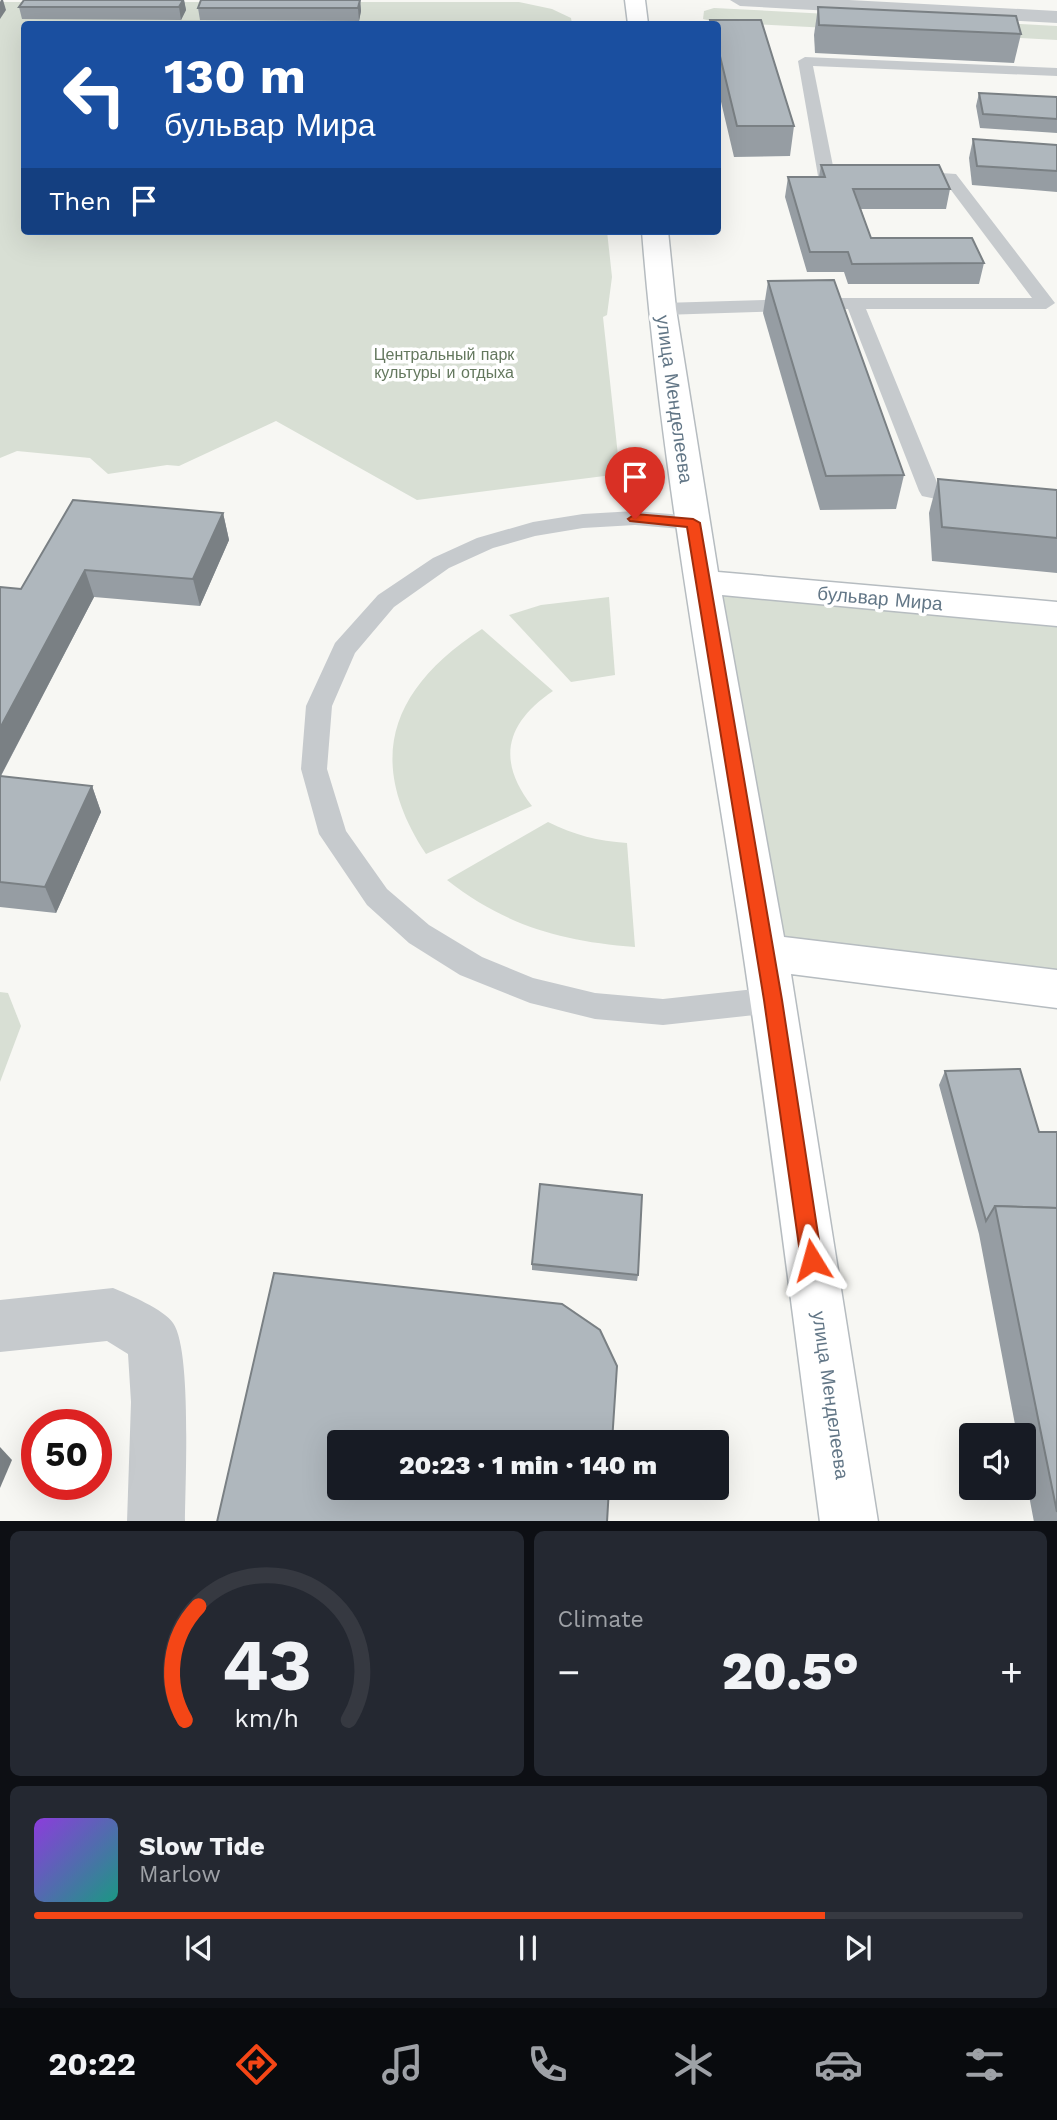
<!DOCTYPE html>
<meta charset="utf-8">
<style>
:root{--surface:#171b24;--page:#242831;--text:#f1f3f6;--muted:#9ea1a6;--line:#363941;--accent:#f44616}
body{margin:0;font-family:"Work Sans",sans-serif;background:var(--page);color:var(--text);height:100vh;display:flex;flex-direction:column;font-size:26px;white-space:nowrap}
*{box-sizing:border-box;margin:0}
p{font-size:23px;color:var(--muted)}
.icon{flex:none;width:38px;height:38px;fill:none;stroke:currentColor;stroke-width:2;stroke-linecap:round;stroke-linejoin:round}
.map{position:relative;height:1521px;overflow:hidden}
.side{display:flex;flex-direction:column;gap:10px;padding:10px;background:#0d0f14;flex:1}
.side>*{flex:none}
.hud{position:absolute;left:21px;top:21px;width:700px;height:214px;border-radius:7px;box-shadow:0 7px 28px #0002;background:#1a4fa0;color:#fff;overflow:hidden}
.fabs{position:absolute;left:959px;top:1423px;display:grid;gap:14px}
.fabs a{display:grid;place-items:center;width:77px;height:77px;border-radius:7px;background:var(--surface);box-shadow:0 7px 28px #0002;font-size:35px}
.speed{position:absolute;left:21px;top:1409px;display:flex;gap:14px;font-size:35px;font-weight:700;text-align:center}
.speed>*{display:grid;place-content:center;width:91px;height:91px;border-radius:50%;background:var(--surface);box-shadow:0 7px 28px #0002;line-height:1}
.speed .limit{border:10px solid #d22;background:#fff;color:#111}
.pin{position:absolute;display:grid;place-items:center;width:60px;height:60px;color:#fff;margin:-72px -30px;border-radius:50% 50% 50% 0;rotate:-45deg;box-shadow:0 0 7px #0007}
.pin .icon{rotate:45deg}
.me{position:absolute;width:77px;margin:-38px;rotate:352deg;stroke-linejoin:round;filter:drop-shadow(0 0 5px #0008)}
.turn{display:flex;align-items:center;gap:24px;height:147px;padding:0 28px;font-size:32px}
.turn .icon{width:91px;height:91px;stroke-width:2.5}
.turn b{display:block;font-size:49px;line-height:60px}
.then{display:flex;align-items:center;height:66px;padding:0 28px;background:#0003;gap:14px;font-size:26px}
.big{font-size:52px;font-weight:800;line-height:1.1}
.side .tile{flex:1;display:flex;flex-direction:column;justify-content:center;gap:10px;min-width:0;padding:0 24px;border-radius:10px;background:var(--page)}
.side .dial{align-items:center;gap:0}
.dial svg{height:182px;overflow:visible;fill:none;stroke:var(--line);stroke-width:7;stroke-linecap:round;text-anchor:middle}
.dial text{fill:var(--text);stroke:none}
.song{display:flex;align-items:center;gap:21px}
.cover{width:84px;height:84px;border-radius:10px;background:linear-gradient(135deg,hsl(270 70% 55%),hsl(170 70% 35%))}
.played{height:7px;border-radius:4px;background:linear-gradient(90deg,var(--accent) 80%,var(--line) 80%)}
.keys{display:flex;justify-content:space-around;direction:ltr}
.heat{display:flex;justify-content:space-between;align-items:center;font-size:38px;direction:ltr}
.side .tiles{flex:1;display:grid;gap:10px;grid-template-columns:1fr 1fr}
.tile:last-child{grid-column:span 2}
.trip{position:absolute;left:327px;top:1430px;width:402px;height:70px;border-radius:7px;background:var(--surface);box-shadow:0 7px 28px #0002;font-weight:800;line-height:70px;text-align:center}
.menu{display:flex;height:112px;justify-content:space-around;align-items:center;background:#090b0e;color:var(--muted)}
.menu .icon{width:49px;height:49px}
.menu .on{color:var(--accent)}
.menu b{font-size:32px;color:var(--text)}
.map>svg:first-child{display:block}
</style>
<div class="map">
<svg width="1057" height="1522" viewBox="0 0 1057 1522">
<rect width="100%" height="100%" fill="#f7f7f3"/>
<g fill="#d8dfd4">
<polygon points="0,2 519,2 552,9 571,18 572,24 24,24 24,231 607,231 612,277 607,315 603,317 620,474 417,500 276,421 179,466 167,465 108,474 90,458 17,451 0,458"/>
<polygon points="714,8 1057,26 1057,40 715,22 703,19 704,11"/>
<polygon points="704,582 1057,614 1057,989 764,953"/>
<polygon points="609,597 615,675 571,682 509,615 541,605"/>
<path d="M482,629L553,691C506,723 496,760 532,806L426,854C364,760 391,688 482,629Z"/>
<path d="M548,822C574,835 598,841 627,843L635,947C561,941 506,926 447,880Z"/>
<polygon points="0,992 8,993 21,1026 0,1082"/>
</g>
<g fill="none" stroke-linecap="round" stroke-linejoin="round">
<g stroke="#b6bcc0" stroke-width="3">
<g id="secondary">
<polygon points="625,0 645,0 648,24 628,24"/>
<path d="M642,231H668L676,309L718,572L1057,602V626L722,595L784,937L1057,970V1008L791,974L878,1522H820C793,1318 768,1114 737,912C702,686 660,459 642,231Z"/>
</g>
</g>
<g fill="#c6cacd" fill-rule="evenodd">
<path d="M805,57L1057,68V76L813,66L834,171H852L860,176C851,184 827,184 818,176L798,61Z"/>
<path d="M911,171L956,174L1055,303L1046,309H866L938,485L979,490L982,495L979,500C962,504 939,500 922,496L919,491L848,309L662,315L653,309L662,303L826,298H1032L945,182L905,179L903,176Z"/>
<polygon points="635,511 693,516 701,518 704,523 701,528 693,530 635,525 583,528 535,536 493,548 449,568 394,607 355,653 332,706 327,769 346,831 387,889 429,925 482,957 533,978 595,993 663,999 773,987 784,991 788,1000 784,1009 773,1013 663,1025 595,1019 530,1003 460,975 409,943 367,905 319,834 301,769 306,706 335,643 378,595 433,558 477,538 533,522 583,514"/>
</g>
<g fill="#c6cacd" fill-rule="evenodd">
<polygon points="730,0 849,0 1057,11 1057,23 740,6"/>
<path d="M113,1288C128,1294 165,1310 173,1323C192,1349 185,1484 185,1522H127L131,1402L128,1354L107,1341L0,1352V1300Z"/>
</g>
<use href="#secondary" fill="#fff" fill-rule="evenodd"/>
</g>
<g fill="#969da3">
<polygon points="184,0 186,10 181,20 22,19 19,7"/>
<polygon points="360,0 361,11 359,21 200,20 198,8"/>
<polygon points="818,7 1021,34 1014,63 815,53 814,35"/>
<polygon points="710,20 761,20 794,126 790,156 734,157 718,89 718,24 710,24"/>
<polygon points="979,93 1057,97 1057,133 980,128 976,106"/>
<polygon points="973,139 1057,145 1057,192 972,185 969,158"/>
<polygon points="821,165 950,189 946,209 861,209 871,238 984,263 979,284 848,284 844,272 807,272 785,197 788,177 819,177"/>
<polygon points="768,281 904,475 896,509 820,510 763,313"/>
<polygon points="938,479 1057,490 1057,573 932,561 929,513"/>
<polygon points="223,513 229,540 200,606 94,597 1,776 92,786 101,812 56,913 0,907 0,587 21,589"/>
<polygon points="945,1071 1039,1132 1057,1132 1057,1522 1034,1522 1024,1469 1024,1435 1017,1435 979,1234 939,1085"/>
<polygon points="532,1264 638,1275 637,1281 532,1270"/>
</g>
<g fill="#7a8084">
<polygon points="1,0 3,0 6,10 0,19 0,2"/>
<polygon points="183,0 184,0 186,10 181,20 179,7"/>
<polygon points="360,0 361,11 359,21 358,8"/>
<polygon points="223,513 229,540 200,606 193,579"/>
<polygon points="85,570 94,597 0,777 0,728"/>
<polygon points="92,786 101,812 56,913 45,887"/>
<polygon points="0,1447 12,1460 0,1488"/>
</g>
<g fill="#afb7bd" stroke="#7a8084" stroke-width="2">
<polygon points="24,0 183,0 179,7 19,7"/>
<polygon points="201,0 360,0 358,8 198,8"/>
<polygon points="818,7 1016,16 1021,34 819,25"/>
<polygon points="710,20 761,20 794,126 737,126 718,48 718,24 711,24"/>
<polygon points="979,93 1057,97 1057,119 983,114"/>
<polygon points="973,139 1057,145 1057,171 977,166"/>
<polygon points="821,165 939,165 950,189 853,189 871,238 972,238 984,263 852,264 848,252 810,252 788,177 825,177"/>
<polygon points="834,280 904,475 826,476 768,281"/>
<polygon points="938,479 1057,490 1057,538 942,527"/>
<polygon points="73,500 223,513 193,579 85,570 0,728 0,587 21,589"/>
<polygon points="0,776 92,786 45,887 0,882"/>
<polygon points="1020,1069 1039,1132 1057,1132 1057,1208 995,1206 986,1221 945,1071"/>
<polygon points="540,1184 642,1195 638,1275 532,1264"/>
<polygon points="995,1206 1057,1208 1057,1512"/>
<polygon points="274,1273 562,1304 600,1330 617,1366 612,1442 340,1442 340,1488 609,1488 607,1522 217,1522"/>
</g>
<polygon fill="#f44616" stroke="#9f2e0e" stroke-width="2" points="635,514 693,519 700,523 782,1000 822,1260 819,1267 812,1270 804,1267 801,1260 764,1000 687,527 630,521 628,519"/>
<g text-anchor="middle" stroke-width="7" stroke-linejoin="round" paint-order="stroke">
<g font-size="16" fill="#64785e" stroke="#fff">
<text x="444" y="360">Центральный парк<tspan x="444" dy="18">культуры и отдыха</tspan></text>
</g>
<g font-size="19" fill="#637787" stroke="#fff">
<text transform="translate(675 399) rotate(82)" y="7">улица Менделеева</text>
<text transform="translate(880 598) rotate(5)" y="7">бульвар Мира</text>
<text transform="translate(831 1395) rotate(82)" y="7">улица Менделеева</text>
</g>
</g>
</svg>
<div class="fabs">
<a><svg class="icon" aria-label="sound" viewBox="0 0 24 24"><path d="M4 9h4l5-4v14l-5-4H4zM17 9q2 3 0 6"/></svg></a>
</div>
<div class="speed"><div class="limit">50</div></div>
<div class="pin" style="left:635px;top:519px;background:#d93025"><svg class="icon" aria-label="arrive" viewBox="0 0 24 24"><path d="M6 21V4h12l-3 4 3 4H6"/></svg></div>
<svg class="me" style="left:812px;top:1260px" viewBox="-20 -20 40 40"><path d="M0-17L14 15 0 8-14 15z" fill="#f44616" stroke="#fff" stroke-width="4"/></svg>
<div class="trip">20:23 · 1 min · 140 m</div>
<div class="hud">
<div class="turn"><svg class="icon" aria-label="left" viewBox="0 0 24 24"><path d="M17 20v-9H6M10 6l-5 5 5 5"/></svg><div><b>130 m</b>бульвар Мира</div></div>
<div class="then">Then<svg class="icon" aria-label="arrive" viewBox="0 0 24 24"><path d="M6 21V4h12l-3 4 3 4H6"/></svg></div>
</div>
</div>
<section class="side">
<div class="tiles">
<div class="tile dial"><svg viewBox="0 0 100 80">
<path d="M14 69A42 42 0 1 1 86 69"/>
<path d="M14 69A42 42 0 0 1 20 19" stroke="#f44616"/>
<text x="50" y="56" font-size="32" font-weight="700">43</text>
<text x="50" y="72" font-size="11">km/h</text>
</svg></div>
<div class="tile"><p>Climate</p>
<div class="heat"><a>−</a><b class="big">20.5°</b><a>+</a></div>
</div>
<div class="tile">
<div class="song"><i class="cover"></i><div><b>Slow Tide</b><p>Marlow</p></div></div>
<div class="played"></div>
<div class="keys"><svg class="icon" aria-label="previous" viewBox="0 0 24 24"><path d="M18 5L8 12l10 7zM5 5v14"/></svg><svg class="icon" aria-label="pause" viewBox="0 0 24 24"><path d="M8 5v14M16 5v14"/></svg><svg class="icon" aria-label="next" viewBox="0 0 24 24"><path d="M6 5l10 7-10 7zM19 5v14"/></svg></div>
</div>
</div>
</section>
<nav class="menu">
<b>20:22</b>
<svg class="icon on" aria-label="directions" viewBox="0 0 24 24"><path d="M12 3l9 9-9 9-9-9zM9 14v-3h6M13 9l2 2-2 2"/></svg>
<svg class="icon" aria-label="music" viewBox="0 0 24 24"><path d="M9 18V5l10-2v13"/><circle cx="6" cy="18" r="3"/><circle cx="16" cy="16" r="3"/></svg>
<svg class="icon" aria-label="phone" viewBox="0 0 24 24"><path d="M5 4h4l2 5-3 2q2 4 5 5l2-3 5 2v4C11 20 4 13 5 4z"/></svg>
<svg class="icon" aria-label="climate" viewBox="0 0 24 24"><path d="M12 3v18M4 7l16 10M4 17L20 7"/></svg>
<svg class="icon" aria-label="car" viewBox="0 0 24 24"><path d="M5 17H2v-5l4-1 3-4h7l3 4 3 1v5h-3M9 17h6M6 11h13"/><circle cx="7" cy="17" r="2"/><circle cx="17" cy="17" r="2"/></svg>
<svg class="icon" aria-label="filters" viewBox="0 0 24 24"><path d="M4 7h16M4 17h16"/><circle cx="9" cy="7" r="2"/><circle cx="15" cy="17" r="2"/></svg>
</nav>
